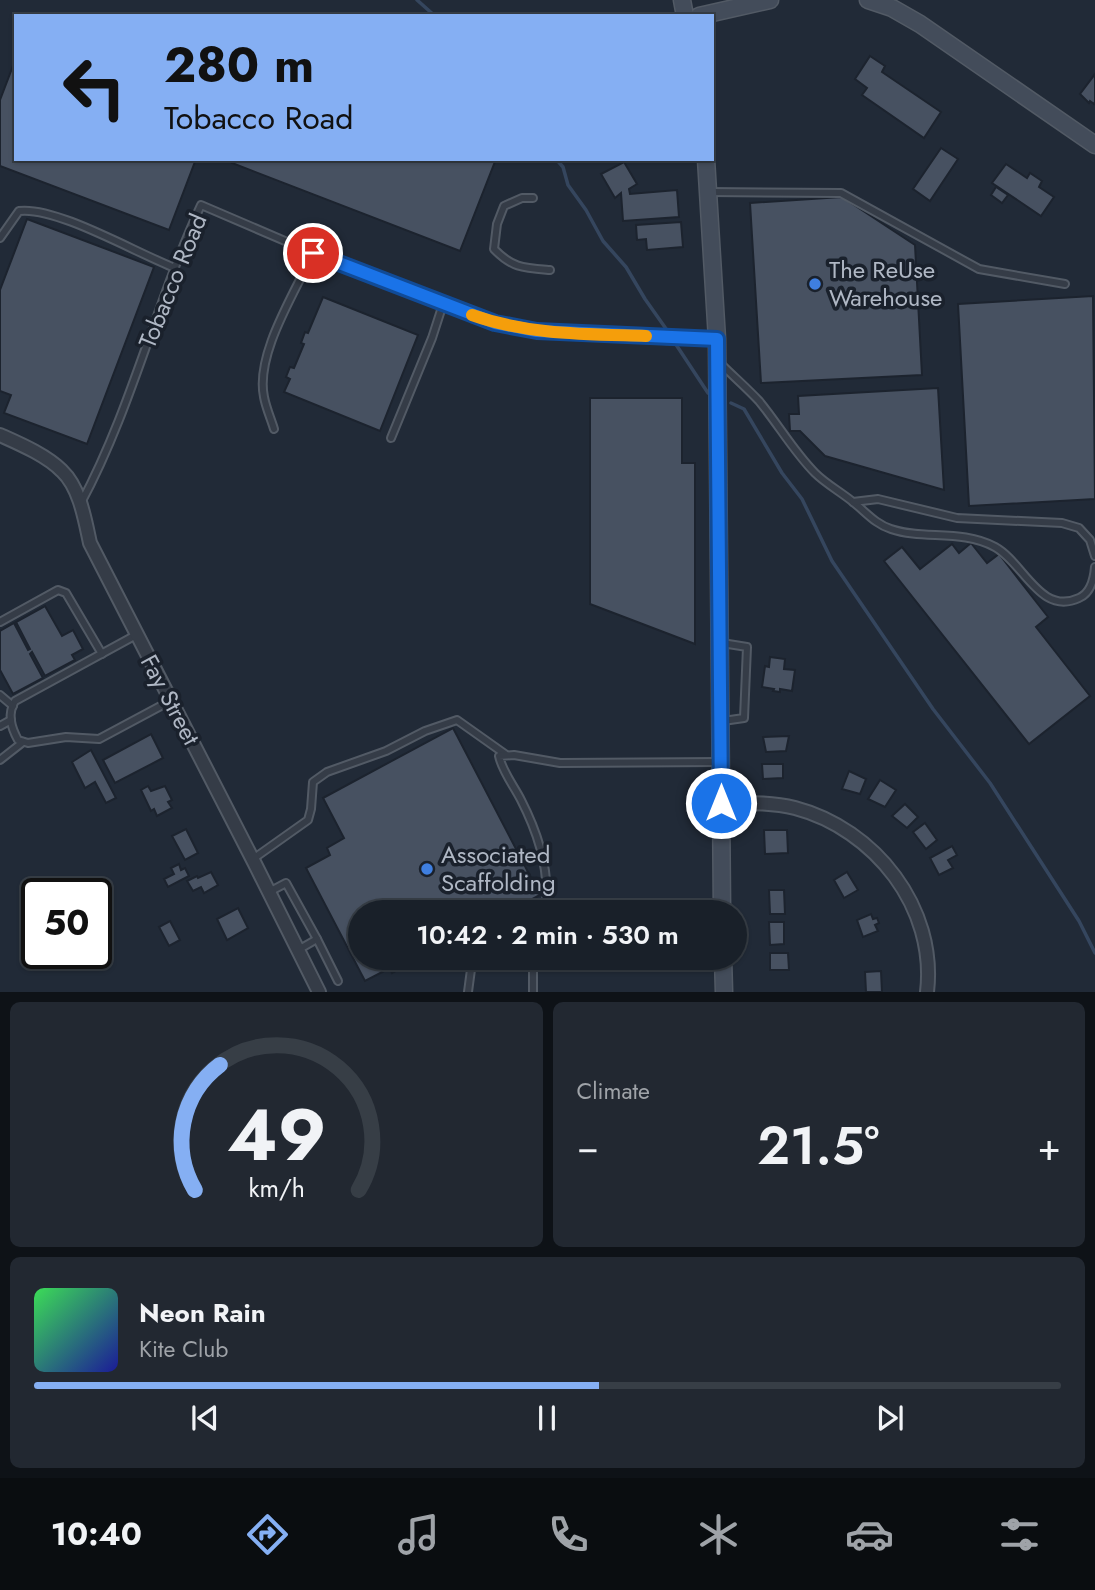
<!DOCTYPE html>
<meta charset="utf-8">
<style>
:root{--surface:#192029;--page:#222831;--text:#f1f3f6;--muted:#9fa3a8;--line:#373e46;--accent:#85aff3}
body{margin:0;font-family:Jost,sans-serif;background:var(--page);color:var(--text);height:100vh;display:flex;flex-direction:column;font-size:26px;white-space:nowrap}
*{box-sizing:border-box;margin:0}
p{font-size:23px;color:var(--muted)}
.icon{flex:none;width:38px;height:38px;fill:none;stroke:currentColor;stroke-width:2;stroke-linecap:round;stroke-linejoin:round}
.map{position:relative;height:992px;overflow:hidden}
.panel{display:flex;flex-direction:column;gap:10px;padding:10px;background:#0e1217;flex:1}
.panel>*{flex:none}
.top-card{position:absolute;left:14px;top:14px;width:700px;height:147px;border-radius:0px;box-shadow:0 2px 5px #0004,0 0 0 2px var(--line);background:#85aff3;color:#111;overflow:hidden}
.speed{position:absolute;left:21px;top:878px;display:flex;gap:14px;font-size:35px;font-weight:700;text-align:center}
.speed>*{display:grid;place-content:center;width:91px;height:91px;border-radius:50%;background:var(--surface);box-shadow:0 2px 5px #0004,0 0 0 2px var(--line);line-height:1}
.speed .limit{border:4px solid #111;border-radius:10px;background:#fff;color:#111}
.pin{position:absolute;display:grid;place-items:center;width:60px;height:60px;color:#fff;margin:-30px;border:4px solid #fff;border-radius:50%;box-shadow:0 2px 7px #0007}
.me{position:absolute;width:77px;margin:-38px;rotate:0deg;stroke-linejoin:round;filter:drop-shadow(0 0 5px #0008)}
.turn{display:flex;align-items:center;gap:24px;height:147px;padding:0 35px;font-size:32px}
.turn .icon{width:91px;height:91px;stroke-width:2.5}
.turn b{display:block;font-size:49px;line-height:60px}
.big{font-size:52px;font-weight:600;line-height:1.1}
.panel .tile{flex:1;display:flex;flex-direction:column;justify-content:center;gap:10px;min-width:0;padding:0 24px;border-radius:10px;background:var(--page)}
.panel .dial{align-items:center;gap:0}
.dial svg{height:182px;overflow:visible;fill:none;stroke:var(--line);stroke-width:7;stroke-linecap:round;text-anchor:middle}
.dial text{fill:var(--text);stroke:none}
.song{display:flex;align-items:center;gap:21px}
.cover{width:84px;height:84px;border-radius:10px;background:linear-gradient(135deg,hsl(130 70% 55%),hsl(240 70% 35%))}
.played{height:7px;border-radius:4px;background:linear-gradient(90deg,var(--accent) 55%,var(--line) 55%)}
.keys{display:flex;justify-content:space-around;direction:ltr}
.heat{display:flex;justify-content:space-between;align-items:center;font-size:38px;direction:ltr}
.panel .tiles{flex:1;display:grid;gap:10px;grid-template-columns:1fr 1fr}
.tile:last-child{grid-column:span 2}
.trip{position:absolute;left:348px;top:900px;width:399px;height:70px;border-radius:35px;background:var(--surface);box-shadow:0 2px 5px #0004,0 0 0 2px var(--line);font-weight:600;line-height:70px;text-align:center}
.menu{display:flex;height:112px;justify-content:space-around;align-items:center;background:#0a0d10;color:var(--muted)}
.menu .icon{width:49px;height:49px}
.menu .active{color:var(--accent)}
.menu b{font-size:32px;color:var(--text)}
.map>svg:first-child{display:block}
</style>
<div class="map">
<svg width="1095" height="992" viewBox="0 0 1095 992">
<rect width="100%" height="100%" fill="#212a37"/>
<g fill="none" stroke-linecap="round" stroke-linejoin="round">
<g stroke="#35465e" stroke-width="3.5">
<polyline points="417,0 435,16"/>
<polyline points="556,159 563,167 568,185 586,210 603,241 626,267 645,299 669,333"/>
<polyline points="673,340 708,393"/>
<polyline points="731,403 744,409 782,473 802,499 832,561 933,709 990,783 1079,921 1095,953"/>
</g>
</g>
<g fill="#475161" stroke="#1c232e" stroke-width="2">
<polygon points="870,56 885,66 882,72 941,112 924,138 862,95 867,88 855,79"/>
<polygon points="16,58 16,159 196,159 169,230 0,166 0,100"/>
<polygon points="1095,74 1095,102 1094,104 1090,101 1089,103 1080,94"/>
<polygon points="941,148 958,159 930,201 913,189"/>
<polygon points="234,159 496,159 460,251 232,163"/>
<polygon points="624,162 637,184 629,189 630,194 677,190 679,217 623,221 621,193 615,198 601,174"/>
<polygon points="1006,164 1027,178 1030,173 1042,181 1039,187 1054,197 1041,216 992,183"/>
<polygon points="996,187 1008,195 1002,203 991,195"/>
<polygon points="842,197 915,245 922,375 761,383 750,203"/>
<polygon points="27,219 154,267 87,444 4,413 11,395 0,391 0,290"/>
<polygon points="681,222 683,247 647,250 646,239 637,240 636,225"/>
<polygon points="1093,296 1095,499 969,506 958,304"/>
<polygon points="323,297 418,335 380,431 284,392 290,379 286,377 290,367 294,368 304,344 301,343 305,332 308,333"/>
<polygon points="938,388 944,490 825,456 800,431 790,431 789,414 799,414 798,396"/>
<polygon points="590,398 682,398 682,463 695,463 695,644 590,604"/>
<polygon points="971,543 987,563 999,554 1048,617 1036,627 1090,696 1029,744 884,561 902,547 920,569 952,544 959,553"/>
<polygon points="45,606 62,636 73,630 83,649 72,655 75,660 45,676 32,652 30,654 43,678 13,694 0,670 0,631 14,623 28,650 30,649 16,622"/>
<polygon points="770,657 785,659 784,669 795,670 792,691 780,689 780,692 773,691 774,689 762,687 765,666 769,667"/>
<polygon points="453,728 540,895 508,912 360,912 360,957 422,957 392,973 390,968 365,981 306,868 330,855 327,848 344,838 323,798"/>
<polygon points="151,734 163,758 115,783 103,760"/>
<polygon points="789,736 786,751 766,752 763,737"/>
<polygon points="91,750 116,798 106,803 95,782 85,788 72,762"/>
<polygon points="762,764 783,764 783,778 763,779"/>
<polygon points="849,771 866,779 860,794 842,789"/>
<polygon points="880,780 896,790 885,807 868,799"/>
<polygon points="148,786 151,791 165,786 172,800 168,802 172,808 157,816 154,809 151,811 141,790"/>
<polygon points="905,804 918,817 907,828 892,816"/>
<polygon points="925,823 937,840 926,849 913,832"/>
<polygon points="186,829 198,853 185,860 172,836"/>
<polygon points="764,830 787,830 788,853 765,854"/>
<polygon points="952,846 957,855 948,860 953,868 939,875 930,858"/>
<polygon points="179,864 181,870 185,868 189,876 168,887 164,879 174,874 171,868"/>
<polygon points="211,872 218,885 204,893 201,887 193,891 187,881 197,876 198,878"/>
<polygon points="847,872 858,890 844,898 834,880"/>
<polygon points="769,890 784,890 785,914 770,914"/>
<polygon points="238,908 248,928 227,940 217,919"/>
<polygon points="871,914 873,919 877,918 879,923 875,925 878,931 863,937 857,920"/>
<polygon points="170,921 180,940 169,946 159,927"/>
<polygon points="769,922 784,922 784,944 770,945"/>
<polygon points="770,953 788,953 789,970 770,970"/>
<polygon points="881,971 882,992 866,992 865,972"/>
</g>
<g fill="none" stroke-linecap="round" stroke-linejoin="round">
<g stroke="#525a65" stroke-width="10">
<g id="lane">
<polyline points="709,192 841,193 979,269 1065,284"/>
<path d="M533,198H522L504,206L497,224L494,249C512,268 524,268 550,270"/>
<path d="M0,238L19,211C56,206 136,253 175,268"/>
<path d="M721,364C733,376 747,388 759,401C778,424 794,452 815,473C826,484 841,492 853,502C866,512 875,524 891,529C923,540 962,529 995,547C1024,563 1040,616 1079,598C1091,593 1094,579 1095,567"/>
<path d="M274,429C271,419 266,408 264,397C255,354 295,293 313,253"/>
<polyline points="391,438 432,338 443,304"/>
<polyline points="853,502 878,499 957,518 1062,523 1079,528 1090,540 1095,556"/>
<path d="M81,503C132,408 156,302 201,205L313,253L495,323L537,331L662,337"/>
<polyline points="0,622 58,590 66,593 102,654"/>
<path d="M136,635L15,701C7,714 11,727 18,740L28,743L66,737L99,739L170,701"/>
<polyline points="722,643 747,647 744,718 723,721"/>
<polyline points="0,695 13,706"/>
<polyline points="0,726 11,720"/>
<polyline points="0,760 23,742"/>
<polyline points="253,859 308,820 311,809 313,782 327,772 386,751 425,731 457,720 505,754"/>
<polyline points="269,892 286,883 317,939 298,950"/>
<path d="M545,912C551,873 539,835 521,800C514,786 502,771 499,756L514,755L560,763L721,762"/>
<polyline points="317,939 338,981"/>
<polyline points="533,957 533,992"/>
<polyline points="468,992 472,962 490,957"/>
</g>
</g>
<g stroke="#525a65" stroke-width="16">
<g id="street">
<polyline points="662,337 717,339"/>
<path d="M0,435C20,444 46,455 62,471C80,488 85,520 90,543L254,862L319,992"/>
<path d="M721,803C746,803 771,802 795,808C875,829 937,908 927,992"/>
</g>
</g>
<g stroke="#525a65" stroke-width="19">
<g id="secondary">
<polyline points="682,0 685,16"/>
<polyline points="868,0 892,8 920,24 1095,145"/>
<polyline points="699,16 770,0"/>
<polyline points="706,159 717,339 722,912"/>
<polyline points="723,957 724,992"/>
</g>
</g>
<use href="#lane" stroke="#353c47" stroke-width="6"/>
<use href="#street" stroke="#353c47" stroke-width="12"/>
<use href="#secondary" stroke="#434c5a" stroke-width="16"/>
</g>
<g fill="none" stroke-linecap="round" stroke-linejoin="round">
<g stroke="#114b97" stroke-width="18">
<polyline id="route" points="313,253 495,323 537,331 717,339 721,803"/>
</g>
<use href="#route" stroke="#1a73e8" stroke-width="12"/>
<path stroke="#f59e0b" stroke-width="12" d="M472,315C528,335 587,334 646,336"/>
</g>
<g fill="#3f7fe0" stroke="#1a212c" stroke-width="2.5">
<circle cx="815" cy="284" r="7"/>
<circle cx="427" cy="869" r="7"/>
</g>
<g text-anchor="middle" stroke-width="7" stroke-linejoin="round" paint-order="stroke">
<g font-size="24" fill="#afb7c4" stroke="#1a212c" text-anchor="start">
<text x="829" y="278">The ReUse<tspan x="829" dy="28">Warehouse</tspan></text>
<text x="441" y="863">Associated<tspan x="441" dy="28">Scaffolding</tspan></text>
</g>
<g font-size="24" fill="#afb7c4" stroke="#1a212c">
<text transform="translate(173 281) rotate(-68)" y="8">Tobacco Road</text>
<text transform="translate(170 700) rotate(62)" y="8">Fay Street</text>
</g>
</g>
</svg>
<div class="speed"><div class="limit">50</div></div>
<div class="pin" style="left:313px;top:253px;background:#d93025"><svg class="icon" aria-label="arrive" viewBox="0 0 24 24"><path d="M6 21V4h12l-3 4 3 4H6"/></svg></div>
<svg class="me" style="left:721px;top:803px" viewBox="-20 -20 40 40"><circle r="17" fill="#1a73e8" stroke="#fff" stroke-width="3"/><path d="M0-11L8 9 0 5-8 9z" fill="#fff"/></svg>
<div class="trip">10:42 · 2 min · 530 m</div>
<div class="top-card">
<div class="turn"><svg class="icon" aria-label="left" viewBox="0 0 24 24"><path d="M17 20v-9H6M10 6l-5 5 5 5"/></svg><div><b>280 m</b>Tobacco Road</div></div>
</div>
</div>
<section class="panel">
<div class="tiles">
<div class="tile dial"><svg viewBox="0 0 100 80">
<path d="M14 69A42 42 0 1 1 86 69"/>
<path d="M14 69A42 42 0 0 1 25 14" stroke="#85aff3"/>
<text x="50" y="56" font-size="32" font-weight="700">49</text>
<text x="50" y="72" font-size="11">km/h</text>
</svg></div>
<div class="tile"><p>Climate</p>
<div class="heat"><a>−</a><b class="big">21.5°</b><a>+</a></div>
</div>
<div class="tile">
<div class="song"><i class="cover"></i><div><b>Neon Rain</b><p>Kite Club</p></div></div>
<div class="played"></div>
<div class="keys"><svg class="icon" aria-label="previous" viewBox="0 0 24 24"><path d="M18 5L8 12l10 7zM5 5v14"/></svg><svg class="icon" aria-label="pause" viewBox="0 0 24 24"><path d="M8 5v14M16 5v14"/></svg><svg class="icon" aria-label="next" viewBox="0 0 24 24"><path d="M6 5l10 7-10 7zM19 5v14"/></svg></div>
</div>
</div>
</section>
<nav class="menu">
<b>10:40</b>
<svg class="icon active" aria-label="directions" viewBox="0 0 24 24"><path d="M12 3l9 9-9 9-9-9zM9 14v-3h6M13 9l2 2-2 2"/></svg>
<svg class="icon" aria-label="music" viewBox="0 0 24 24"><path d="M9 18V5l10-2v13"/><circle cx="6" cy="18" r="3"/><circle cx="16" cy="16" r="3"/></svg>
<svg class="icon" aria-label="phone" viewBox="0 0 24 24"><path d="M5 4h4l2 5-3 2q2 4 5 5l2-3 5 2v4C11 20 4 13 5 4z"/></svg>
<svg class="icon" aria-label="climate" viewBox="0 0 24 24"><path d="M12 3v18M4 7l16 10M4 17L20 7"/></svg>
<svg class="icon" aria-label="car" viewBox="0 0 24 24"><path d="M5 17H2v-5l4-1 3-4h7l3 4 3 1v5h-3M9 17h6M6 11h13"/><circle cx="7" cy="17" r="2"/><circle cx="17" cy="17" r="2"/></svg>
<svg class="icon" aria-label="filters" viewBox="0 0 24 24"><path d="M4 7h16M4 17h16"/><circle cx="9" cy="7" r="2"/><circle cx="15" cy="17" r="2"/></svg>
</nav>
